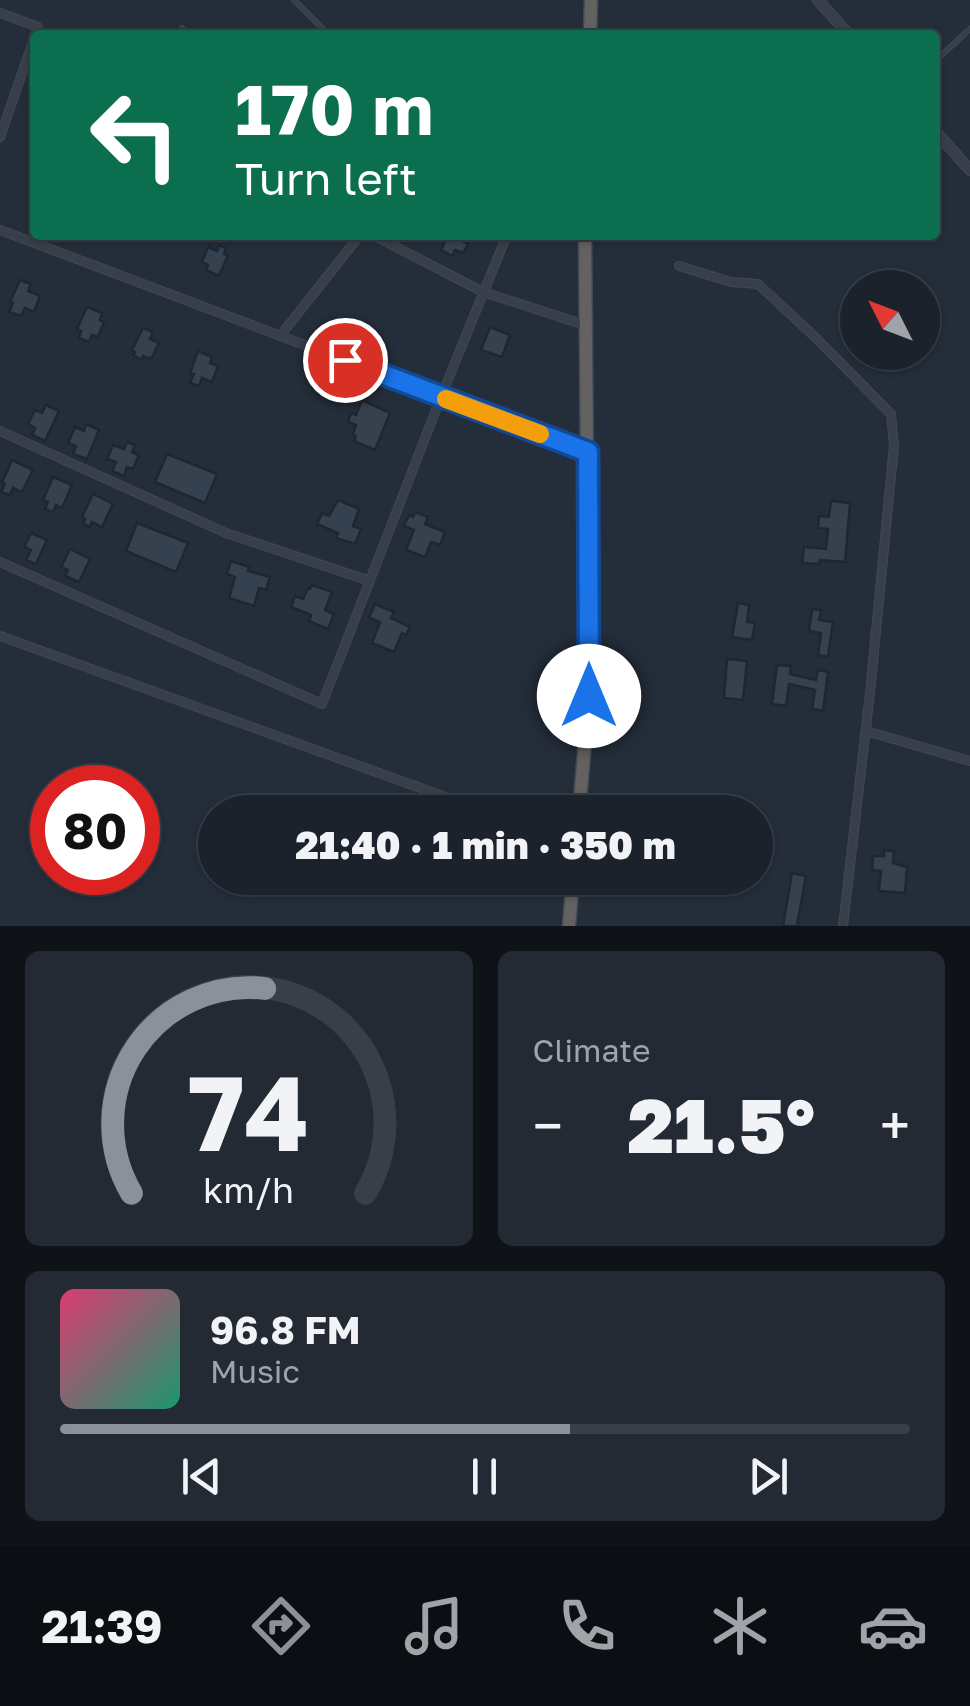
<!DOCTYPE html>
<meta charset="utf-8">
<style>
:root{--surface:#1b222c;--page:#242a34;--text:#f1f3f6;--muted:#a0a4a9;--line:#393f48;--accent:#8c9099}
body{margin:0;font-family:"Golos Text",sans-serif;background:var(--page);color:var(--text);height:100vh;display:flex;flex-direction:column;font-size:38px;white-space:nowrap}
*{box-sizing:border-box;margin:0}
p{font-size:32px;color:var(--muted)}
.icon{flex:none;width:55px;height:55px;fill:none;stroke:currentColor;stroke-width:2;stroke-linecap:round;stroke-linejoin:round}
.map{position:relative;height:926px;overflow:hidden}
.drawer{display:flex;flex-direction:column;gap:25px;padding:25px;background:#0f1318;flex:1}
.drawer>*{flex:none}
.guide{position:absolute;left:30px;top:30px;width:910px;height:210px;border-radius:10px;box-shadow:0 2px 8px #0004,0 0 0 2px var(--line);background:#0b6e4f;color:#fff;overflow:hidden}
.needle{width:65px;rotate:312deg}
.fabs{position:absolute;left:840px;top:270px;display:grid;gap:20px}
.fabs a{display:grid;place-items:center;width:100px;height:100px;border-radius:50%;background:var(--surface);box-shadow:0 2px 8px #0004,0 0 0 2px var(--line);font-size:50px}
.speed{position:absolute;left:30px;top:765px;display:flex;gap:20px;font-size:50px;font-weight:700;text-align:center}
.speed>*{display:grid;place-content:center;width:130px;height:130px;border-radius:50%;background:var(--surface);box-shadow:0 2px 8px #0004,0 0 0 2px var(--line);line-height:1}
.speed .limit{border:15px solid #d22;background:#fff;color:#111}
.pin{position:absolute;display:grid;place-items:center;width:85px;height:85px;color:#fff;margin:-42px;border:5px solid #fff;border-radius:50%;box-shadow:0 2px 10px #0007}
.me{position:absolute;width:110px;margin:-55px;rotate:0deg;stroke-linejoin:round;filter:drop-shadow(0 0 8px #0008)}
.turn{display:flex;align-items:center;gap:35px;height:210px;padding:0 40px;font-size:45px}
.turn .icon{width:130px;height:130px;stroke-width:2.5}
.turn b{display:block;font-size:70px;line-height:85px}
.big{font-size:75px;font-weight:800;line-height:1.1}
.drawer .card{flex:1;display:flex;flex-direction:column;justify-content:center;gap:15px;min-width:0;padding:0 35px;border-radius:15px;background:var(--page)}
.drawer .dial{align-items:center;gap:0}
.dial svg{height:260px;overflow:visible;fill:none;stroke:var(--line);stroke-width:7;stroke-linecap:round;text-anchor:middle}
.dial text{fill:var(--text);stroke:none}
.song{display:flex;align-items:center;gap:30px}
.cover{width:120px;height:120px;border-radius:15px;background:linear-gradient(135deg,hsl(340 70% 55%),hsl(160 70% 35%))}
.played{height:10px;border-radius:5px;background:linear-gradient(90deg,var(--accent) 60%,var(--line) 60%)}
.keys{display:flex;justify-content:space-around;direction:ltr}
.heat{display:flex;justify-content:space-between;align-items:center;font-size:55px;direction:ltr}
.drawer .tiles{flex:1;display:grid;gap:25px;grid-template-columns:1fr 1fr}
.card:last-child{grid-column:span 2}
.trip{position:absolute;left:198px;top:795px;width:575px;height:100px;border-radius:50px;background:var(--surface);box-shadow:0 2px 8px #0004,0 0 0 2px var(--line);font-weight:800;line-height:100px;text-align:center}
.menu{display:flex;height:160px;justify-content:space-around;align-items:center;background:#0b0e12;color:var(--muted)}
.menu .icon{width:70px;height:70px}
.menu .selected{color:var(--accent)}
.menu b{font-size:45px;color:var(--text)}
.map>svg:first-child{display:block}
</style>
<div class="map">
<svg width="970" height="926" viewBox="0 0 970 926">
<rect width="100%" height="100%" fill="#242d3a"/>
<g fill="#364150" stroke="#1f2631" stroke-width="2.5">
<polygon points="431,235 463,235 460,240 468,244 463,253 455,250 452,256 441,250 445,242"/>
<polygon points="219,245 226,248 224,254 228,255 219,276 206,270 208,265 202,262 208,247 217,251"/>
<polygon points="20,280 31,284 28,291 40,296 34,312 25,308 21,316 9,312 13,303 10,302"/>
<polygon points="87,307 102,313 100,320 104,322 98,337 92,335 89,342 79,338 81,331 77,329"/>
<polygon points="490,327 510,335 502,357 481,350"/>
<polygon points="143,328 153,332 150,339 159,343 151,359 143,356 142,360 133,355 135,352 132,350"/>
<polygon points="198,351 212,357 210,363 218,366 212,382 202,378 199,386 190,383 194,374 190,373"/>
<polygon points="362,400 390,413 375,450 354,441 356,436 353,435 356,425 348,422 351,413 356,415"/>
<polygon points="46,405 59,411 45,441 32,435 35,428 28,424 35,410 42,413"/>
<polygon points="86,424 99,430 87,459 73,454 76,446 68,443 75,427 84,431"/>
<polygon points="127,442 135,445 132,452 139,455 133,469 127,467 124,476 112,471 116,462 107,459 113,445 124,449"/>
<polygon points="167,454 217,474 205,503 155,482"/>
<polygon points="12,460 33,470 22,492 13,488 10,495 1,492 5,484 2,483"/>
<polygon points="53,477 72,485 62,508 56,505 53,512 45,509 48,502 43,500"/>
<polygon points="93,494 113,504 102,527 92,522 90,527 83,524 85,519 82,517"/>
<polygon points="338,500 359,509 353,526 361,529 355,544 336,538 338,533 317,524 322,513 329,516"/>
<polygon points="831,501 850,503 845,562 820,560 819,564 802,563 804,547 826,549 828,529 818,528 819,516 829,517"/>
<polygon points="415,512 428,517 425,524 445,532 440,545 431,542 425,557 406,550 414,530 404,526 409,515 413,517"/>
<polygon points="137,523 188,543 176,572 126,551"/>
<polygon points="31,533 47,540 36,564 26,560 31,550 24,547"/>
<polygon points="70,549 90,559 79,582 65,576 68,570 61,567"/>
<polygon points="231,561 249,567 248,571 270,577 266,590 259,588 254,606 229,598 235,577 227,574"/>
<polygon points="312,585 332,592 325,610 334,614 328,629 309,621 311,615 291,607 295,596 303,599 308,588 310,589"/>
<polygon points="738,603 749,605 747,622 755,623 752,640 732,637"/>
<polygon points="375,604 394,612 391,618 410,627 406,635 402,633 394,652 372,643 380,622 369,618"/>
<polygon points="812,609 821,610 819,620 833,622 828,657 818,655 821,633 809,631"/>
<polygon points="727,659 747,661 743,700 724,698"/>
<polygon points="777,665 791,666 790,674 816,680 818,670 828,672 823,711 812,709 815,690 789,684 786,706 772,704"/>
<polygon points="884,850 894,851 893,863 907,867 905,893 879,891 881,871 872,870 873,856 884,856"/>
<polygon points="792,873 806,876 797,926 783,926"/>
</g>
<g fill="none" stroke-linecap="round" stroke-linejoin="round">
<g stroke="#414853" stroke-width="6">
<g id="service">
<polyline points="294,0 329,35"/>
<polyline points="180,35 182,28"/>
<polyline points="935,61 970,29"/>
</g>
</g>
<g stroke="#414853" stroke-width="10">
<g id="minor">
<polyline points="0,13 38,27 35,35"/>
<polyline points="0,137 35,36"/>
<polyline points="0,230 588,452"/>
<polyline points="373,235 483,292 585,325"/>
<polyline points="679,266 731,282 758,284 815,337 891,414 894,445 870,693 843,926"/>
<polyline points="280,336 360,235"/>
<polyline points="0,431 226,533 370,581"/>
<polyline points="0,562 322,704 441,397 507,235"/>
<polyline points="0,636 487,812"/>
<polyline points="866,731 970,761"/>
</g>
</g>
<g stroke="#414853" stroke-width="12">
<g id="tertiary">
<polyline points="818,0 849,35"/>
<polyline points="935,131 970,170"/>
</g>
</g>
<g stroke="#434a55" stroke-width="15">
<g id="trunk">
<polyline points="590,35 591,0"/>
<polyline points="579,812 589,695 585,235"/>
<polyline points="569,926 573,878"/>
</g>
</g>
<use href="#service" stroke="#383f4a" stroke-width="4"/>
<use href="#minor" stroke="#383f4a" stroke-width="8"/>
<use href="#tertiary" stroke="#383f4a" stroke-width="10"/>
<use href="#trunk" stroke="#636260" stroke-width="12"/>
</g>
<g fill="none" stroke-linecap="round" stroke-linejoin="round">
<g stroke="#114b97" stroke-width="25">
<polyline id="route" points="345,360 588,452 589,696"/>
</g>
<use href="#route" stroke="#1a73e8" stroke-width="18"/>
<polyline stroke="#f59e0b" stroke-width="18" points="446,399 540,434"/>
</g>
</svg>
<div class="fabs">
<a><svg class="needle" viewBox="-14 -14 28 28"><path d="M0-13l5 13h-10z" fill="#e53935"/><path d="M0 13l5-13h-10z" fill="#a0a4a9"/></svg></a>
</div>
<div class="speed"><div class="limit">80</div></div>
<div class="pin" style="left:345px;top:360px;background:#d93025"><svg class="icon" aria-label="arrive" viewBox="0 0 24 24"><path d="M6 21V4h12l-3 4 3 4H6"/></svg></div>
<svg class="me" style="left:589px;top:696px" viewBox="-20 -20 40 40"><circle r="19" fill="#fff"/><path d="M0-13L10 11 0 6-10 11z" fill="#1a73e8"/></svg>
<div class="trip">21:40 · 1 min · 350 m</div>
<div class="guide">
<div class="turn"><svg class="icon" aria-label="left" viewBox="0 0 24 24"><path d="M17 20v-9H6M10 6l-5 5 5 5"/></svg><div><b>170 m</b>Turn left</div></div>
</div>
</div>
<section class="drawer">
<div class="tiles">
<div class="card dial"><svg viewBox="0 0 100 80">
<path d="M14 69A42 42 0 1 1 86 69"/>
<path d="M14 69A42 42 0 0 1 55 6" stroke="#8c9099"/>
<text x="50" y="56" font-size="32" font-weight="700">74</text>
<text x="50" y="72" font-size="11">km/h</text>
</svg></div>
<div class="card"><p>Climate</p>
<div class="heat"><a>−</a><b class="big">21.5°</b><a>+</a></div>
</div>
<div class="card">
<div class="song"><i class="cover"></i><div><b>96.8 FM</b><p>Music</p></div></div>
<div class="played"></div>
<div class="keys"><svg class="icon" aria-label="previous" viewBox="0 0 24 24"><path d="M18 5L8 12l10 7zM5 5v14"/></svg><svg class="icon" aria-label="pause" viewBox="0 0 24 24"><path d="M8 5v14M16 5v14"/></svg><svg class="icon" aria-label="next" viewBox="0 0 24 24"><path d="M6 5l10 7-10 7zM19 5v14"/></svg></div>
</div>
</div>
</section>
<nav class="menu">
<b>21:39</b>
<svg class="icon selected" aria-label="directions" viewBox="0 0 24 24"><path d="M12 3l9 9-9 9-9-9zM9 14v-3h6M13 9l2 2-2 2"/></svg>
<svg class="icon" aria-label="music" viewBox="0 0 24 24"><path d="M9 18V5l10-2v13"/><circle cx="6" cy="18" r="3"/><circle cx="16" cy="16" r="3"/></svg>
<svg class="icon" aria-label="phone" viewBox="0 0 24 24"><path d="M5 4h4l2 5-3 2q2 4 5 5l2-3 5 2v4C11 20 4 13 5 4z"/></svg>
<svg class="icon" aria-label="climate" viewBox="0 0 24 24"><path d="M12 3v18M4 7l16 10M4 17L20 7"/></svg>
<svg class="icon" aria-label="car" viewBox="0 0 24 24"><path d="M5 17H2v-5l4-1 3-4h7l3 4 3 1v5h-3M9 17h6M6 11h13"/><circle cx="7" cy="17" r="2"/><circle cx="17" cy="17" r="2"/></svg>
</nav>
